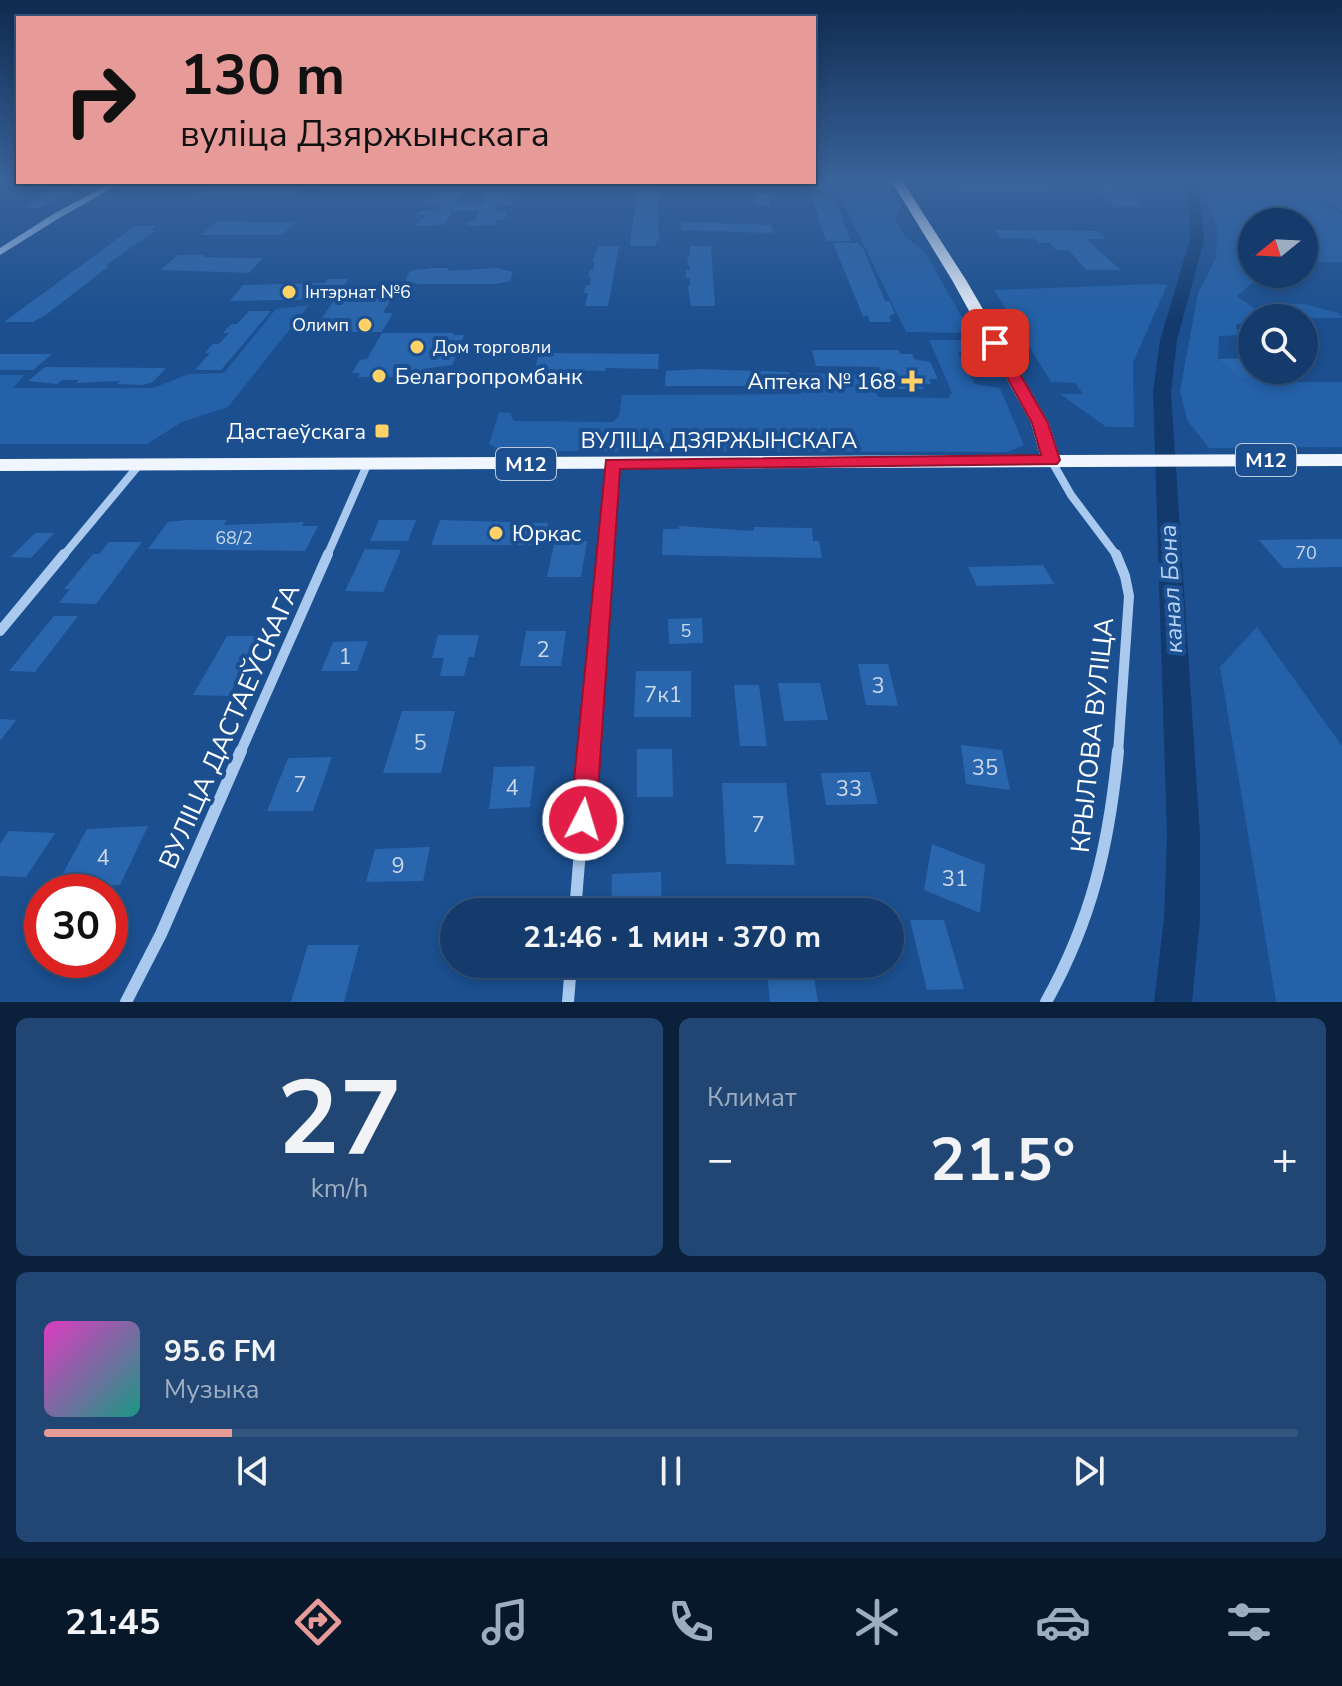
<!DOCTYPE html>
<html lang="ru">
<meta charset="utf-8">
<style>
:root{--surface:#143b6b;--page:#214673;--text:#f1f3f6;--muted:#9dadc1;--line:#33557e;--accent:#e69b98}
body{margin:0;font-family:"Nunito Sans",sans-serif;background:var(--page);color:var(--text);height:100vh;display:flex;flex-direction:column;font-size:30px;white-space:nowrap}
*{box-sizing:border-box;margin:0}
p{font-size:26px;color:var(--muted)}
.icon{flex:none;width:44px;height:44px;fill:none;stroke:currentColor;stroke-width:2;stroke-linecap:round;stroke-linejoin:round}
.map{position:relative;height:1002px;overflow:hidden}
.side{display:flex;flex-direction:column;gap:16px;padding:16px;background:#0b203b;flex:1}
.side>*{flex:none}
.top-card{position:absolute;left:16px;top:16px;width:800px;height:168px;border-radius:0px;box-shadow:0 4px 12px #0003,0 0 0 2px var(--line);background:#e69b98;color:#111;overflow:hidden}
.needle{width:52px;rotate:252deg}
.buttons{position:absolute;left:1238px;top:208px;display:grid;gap:16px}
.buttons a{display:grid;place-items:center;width:80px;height:80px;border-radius:50%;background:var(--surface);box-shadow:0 4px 12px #0003,0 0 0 2px var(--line);font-size:40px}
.speed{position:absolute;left:24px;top:874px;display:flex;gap:16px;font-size:40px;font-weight:700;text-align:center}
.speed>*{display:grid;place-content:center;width:104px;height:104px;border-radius:50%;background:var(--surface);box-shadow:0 4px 12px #0003,0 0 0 2px var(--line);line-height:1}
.speed .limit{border:12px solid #d22;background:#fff;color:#111}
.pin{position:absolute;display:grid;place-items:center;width:68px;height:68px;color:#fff;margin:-34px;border-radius:16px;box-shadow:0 4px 12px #0006}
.me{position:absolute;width:88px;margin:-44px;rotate:5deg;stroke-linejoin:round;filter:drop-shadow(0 0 6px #0008)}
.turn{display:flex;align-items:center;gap:28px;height:168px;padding:0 32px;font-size:36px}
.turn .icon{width:104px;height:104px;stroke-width:2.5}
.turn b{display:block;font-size:56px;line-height:68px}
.big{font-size:60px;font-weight:700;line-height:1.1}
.side .card{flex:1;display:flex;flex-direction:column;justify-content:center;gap:12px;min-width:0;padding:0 28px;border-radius:12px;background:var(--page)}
.side .dial{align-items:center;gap:0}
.dial b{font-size:104px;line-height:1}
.song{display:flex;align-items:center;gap:24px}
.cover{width:96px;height:96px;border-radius:12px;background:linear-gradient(135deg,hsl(310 70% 55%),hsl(170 70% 35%))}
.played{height:8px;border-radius:4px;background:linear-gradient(90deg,var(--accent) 15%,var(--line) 15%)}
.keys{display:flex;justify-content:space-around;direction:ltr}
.heat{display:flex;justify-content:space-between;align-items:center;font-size:44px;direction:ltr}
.side .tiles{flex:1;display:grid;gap:16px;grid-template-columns:1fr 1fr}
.card:last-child{grid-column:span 2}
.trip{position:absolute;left:440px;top:898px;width:464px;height:80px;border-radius:40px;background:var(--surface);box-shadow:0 4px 12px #0003,0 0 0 2px var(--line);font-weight:700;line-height:80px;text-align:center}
.tabs{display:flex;height:128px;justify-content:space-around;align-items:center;background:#08182b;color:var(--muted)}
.tabs .icon{width:56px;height:56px}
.tabs .current{color:var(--accent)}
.tabs b{font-size:36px;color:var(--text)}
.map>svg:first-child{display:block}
</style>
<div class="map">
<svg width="1342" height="1002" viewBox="0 0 1342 1002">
<rect width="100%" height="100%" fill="#1b4f8f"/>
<g fill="#2461a8">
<polygon points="848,182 886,182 901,206 895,218 904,235 925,252 968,328 965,333 906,332 839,194 857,193 854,185"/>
<polygon points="1201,182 1309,182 1324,190 1305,192 1342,214 1342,262 1304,262 1304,222 1252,222 1252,274 1259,277 1237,296 1268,318 1252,318 1252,324 1237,324 1236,328 1244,335 1219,336 1218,359 1240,378 1284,376 1291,382 1342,382 1342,447 1209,448 1187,420 1180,391 1198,293 1216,258 1217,229"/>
<polygon points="1155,284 1167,285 1133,363 1134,427 1106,427 1060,394 1083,394 1075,383 1051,382 994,290"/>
<polygon points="1286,304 1304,304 1339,313 1342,318 1289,318 1278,310 1278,306"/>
<polygon points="309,305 228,407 182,422 147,444 0,444 0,375 25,375 13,388 153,388 189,374 224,373 276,309"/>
<polygon points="929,340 966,340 977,345 958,353 975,384 1000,388 1024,445 1007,452 502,451 489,444 499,412 510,413 514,421 613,422 619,416 622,395 800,394 797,373 868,374 878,397 948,398 952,393"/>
<polygon points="1257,627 1342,746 1342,1002 1276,1002 1220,667"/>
</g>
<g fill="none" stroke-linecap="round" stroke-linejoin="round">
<polygon fill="#123a6d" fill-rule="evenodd" points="1183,182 1195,182 1201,204 1204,240 1177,340 1171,392 1200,835 1200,919 1192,1002 1154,1002 1164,919 1167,835 1153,392 1160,340 1190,240 1189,204"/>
</g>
<g fill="#2a66ad">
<polygon points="42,182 85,182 76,188 33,187"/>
<polygon points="301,182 322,182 316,189 299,189 293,194 196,194 208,185"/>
<polygon points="638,182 660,182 657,193 660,193 657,206 659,241 656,241 656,246 630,246"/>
<polygon points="795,182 830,182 832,186 821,188 822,190 797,190"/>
<polygon points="946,182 1050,182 1061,192 953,192"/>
<polygon points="1087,182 1114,182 1145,207 1116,207"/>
<polygon points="56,191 71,191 40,208 25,208"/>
<polygon points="439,191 463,192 455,204 483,204 488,195 483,195 485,191 510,191 507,196 515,197 511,205 498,204 494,211 508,211 504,220 497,220 494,225 466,226 468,222 474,222 479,211 452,211 444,225 414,226 427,215 417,215 420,211 437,211 442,204 425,204 428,200 438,200 441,194 436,194"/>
<polygon points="1310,192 1333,192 1342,197 1342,211"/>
<polygon points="753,193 769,193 770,206 757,206"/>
<polygon points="812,197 828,197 836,202 851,241 826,241"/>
<polygon points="217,221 279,223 296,221 282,235 200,235"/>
<polygon points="682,222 772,225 773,233 681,230"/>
<polygon points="135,226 157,226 151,230 156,230 105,266 109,266 47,314 33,322 4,322"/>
<polygon points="994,230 1098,231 1106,239 1086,239 1121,270 1086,270 1069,250 1056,250 1050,243 1040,243 1036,239 1001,238"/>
<polygon points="833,243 857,243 863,248 885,301 889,301 895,313 889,317 892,322 870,322 868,316 863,316"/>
<polygon points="598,246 619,246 608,306 585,306 588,293 584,293 586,285 590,285 591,277 588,277 590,270 593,270 595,262 592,262"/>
<polygon points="690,246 711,246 715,306 691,306 688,286 690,286 690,278 686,278 686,270 690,270 687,256 690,256"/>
<polygon points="178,255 205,255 202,257 263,258 249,273 160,270"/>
<polygon points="432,268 449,268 448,271 496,268 513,272 510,281 495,284 420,284 405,281 410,271"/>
<polygon points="327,279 348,279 336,299 230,301 243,285 325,283"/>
<polygon points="335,299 391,299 383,313 393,313 382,332 312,332"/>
<polygon points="249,311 271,311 221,370 195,370 210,353 205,353 213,344 219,344 229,333 223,333 231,324 237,324"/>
<polygon points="382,333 454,333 453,335 464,335 452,365 422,369 418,377 358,377 360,373 352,373 360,360 367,359"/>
<polygon points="812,350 899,350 900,354 912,354 914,359 930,362 938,379 929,379 931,384 922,384 924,389 886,389 879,367 816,366"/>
<polygon points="539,353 659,354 658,369 606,368 605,371 541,370 535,368"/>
<polygon points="0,354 52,354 33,370 0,370"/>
<polygon points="1252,358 1252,370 1289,370 1297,376 1240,378 1218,359"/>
<polygon points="45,367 166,368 153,382 143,385 117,384 120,381 76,383 79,380 62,380 57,384 28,381"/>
<polygon points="699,369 789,372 792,386 665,386 666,371"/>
<polygon points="186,520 227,520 224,525 304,522 302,526 318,526 305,551 148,549 168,522"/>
<polygon points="379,520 416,520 408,541 370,541"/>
<polygon points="440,520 548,523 543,545 431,545"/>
<polygon points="679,526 754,531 754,527 812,528 813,541 819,541 822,558 662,555 663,529 679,529"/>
<polygon points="35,533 54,533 31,558 11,557"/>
<polygon points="1342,539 1342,567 1283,568 1259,540"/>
<polygon points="555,540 587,541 581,577 547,577"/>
<polygon points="109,542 142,542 96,604 59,603 70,589 64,589 93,554 99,554"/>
<polygon points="365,549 401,550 383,592 345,591"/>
<polygon points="1043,565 1054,584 977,586 968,567"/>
<polygon points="54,616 78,616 35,672 9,671"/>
<polygon points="702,618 703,643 669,644 668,619"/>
<polygon points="526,631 566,631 561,666 520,666"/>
<polygon points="438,635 479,635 474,657 469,657 464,676 440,676 444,658 432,658"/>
<polygon points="227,636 260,636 229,696 193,695"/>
<polygon points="368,641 357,671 321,671 333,642"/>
<polygon points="858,664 888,664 898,706 866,705"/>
<polygon points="636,671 691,671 691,717 634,717"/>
<polygon points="778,683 820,683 828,720 784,721"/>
<polygon points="734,685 759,685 767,746 740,746"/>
<polygon points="402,711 455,711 441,773 383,773"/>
<polygon points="0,719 16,720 0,741"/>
<polygon points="961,745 1002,750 1010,790 966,784"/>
<polygon points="637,749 672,749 673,797 637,797"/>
<polygon points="332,757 313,811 267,811 288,758"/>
<polygon points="535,766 530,807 489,809 494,767"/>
<polygon points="870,772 878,804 826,805 821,773"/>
<polygon points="722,783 786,783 795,865 726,864"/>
<polygon points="148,826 120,885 55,888 87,829"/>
<polygon points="9,831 55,833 26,877 0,876 0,844"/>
<polygon points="932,844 985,865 980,913 924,890"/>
<polygon points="430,847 423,881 366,882 375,849"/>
<polygon points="661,872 662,912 611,912 612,874"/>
<polygon points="910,920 944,920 964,989 927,990"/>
<polygon points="308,945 359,945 344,1002 291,1002"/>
<polygon points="766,964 812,964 818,1002 770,1002"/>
</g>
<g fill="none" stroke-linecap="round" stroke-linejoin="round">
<g stroke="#a9c9ee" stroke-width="8">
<polyline points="1051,460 1071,495 1117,556"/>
<polyline points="63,556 139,465"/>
<polyline points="327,556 367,465"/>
<polyline points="604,556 612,464"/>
</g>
<g stroke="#a9c9ee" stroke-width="10">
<polyline points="1116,554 1125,576 1129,596 1118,753"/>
<polyline points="0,631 64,554"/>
<polyline points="240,753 328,554"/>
<polyline points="588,753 605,554"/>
</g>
<g stroke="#a9c9ee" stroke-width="12">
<polyline points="575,912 588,751"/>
<polyline points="126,1002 161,934 241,751"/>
<polyline points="568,1002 571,964"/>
<path d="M1046,1002C1092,920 1109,844 1118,751"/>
</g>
<polygon fill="#a9c9ee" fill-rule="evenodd" points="114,182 123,182 61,217 0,255 0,248 55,213"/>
<polygon fill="#f0f6ff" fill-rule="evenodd" points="892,182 903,182 966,280 1049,423 1059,455 1342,454 1342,466 0,471 0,459 1040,455 1031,423 952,280"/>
</g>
<linearGradient id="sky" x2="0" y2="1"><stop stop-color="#0f2b4f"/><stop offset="0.56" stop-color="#39639b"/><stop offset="1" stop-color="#39639b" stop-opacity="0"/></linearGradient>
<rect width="1342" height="323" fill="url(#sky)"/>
<polygon fill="#e11d48" stroke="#92132f" stroke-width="2" points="995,339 1002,343 1048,423 1060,460 1057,464 620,469 596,820 592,830 583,833 574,830 570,820 606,460 1041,455 1032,423 988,343"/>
<g fill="#ffd166" stroke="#1b4f8f" stroke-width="3">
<circle cx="289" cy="292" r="8"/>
<circle cx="365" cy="325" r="8"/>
<circle cx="417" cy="347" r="8"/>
<circle cx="379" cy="376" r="8"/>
<path d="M908 369h8v8h8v8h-8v8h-8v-8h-8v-8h8z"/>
<rect x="374" y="423" width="16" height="16" rx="4"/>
<circle cx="496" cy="533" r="8"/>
</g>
<g text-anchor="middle" stroke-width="8" stroke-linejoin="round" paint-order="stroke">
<g font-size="18" fill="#fff" stroke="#1b4f8f" text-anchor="start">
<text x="305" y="298">Інтэрнат №6</text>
<text x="349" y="331" text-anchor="end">Олимп</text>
<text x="433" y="353">Дом торговли</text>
</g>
<g font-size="18" fill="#cad9ea">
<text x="234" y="544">68/2</text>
<text x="1306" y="559">70</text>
<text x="686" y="637">5</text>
</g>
<g fill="#1b4f8f" stroke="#bbcadd" stroke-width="2">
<rect x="1236" y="444" width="60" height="32" rx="6"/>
<rect x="496" y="448" width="60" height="32" rx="6"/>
</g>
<g font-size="20" font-weight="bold" fill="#fff">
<text x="1266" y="467">М12</text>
<text x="526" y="471">М12</text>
</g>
<g font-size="22" fill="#fff" stroke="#1b4f8f" text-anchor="start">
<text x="395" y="384">Белагропромбанк</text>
<text x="896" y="389" text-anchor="end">Аптека № 168</text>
<text x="366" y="439" text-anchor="end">Дастаеўскага</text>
<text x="512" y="541">Юркас</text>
</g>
<g font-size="22" fill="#fff" stroke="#1b4f8f">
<text x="719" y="448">ВУЛІЦА ДЗЯРЖЫНСКАГА</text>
</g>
<g font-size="22" fill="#cad9ea">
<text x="543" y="657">2</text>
<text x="345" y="664">1</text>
<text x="878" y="693">3</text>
<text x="663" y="702">7к1</text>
<text x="420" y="750">5</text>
<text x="985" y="775">35</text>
<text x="300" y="792">7</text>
<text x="512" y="795">4</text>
<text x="849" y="796">33</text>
<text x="758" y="832">7</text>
<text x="103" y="865">4</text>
<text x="398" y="873">9</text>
<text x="955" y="886">31</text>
</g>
<g font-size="24" font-style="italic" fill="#b5d3f5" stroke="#1b4f8f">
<text transform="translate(1171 589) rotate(-93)" y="8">канал Бона</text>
</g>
<g font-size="26" fill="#fff" stroke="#1b4f8f">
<text transform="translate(229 726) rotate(-66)" y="9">ВУЛІЦА ДАСТАЕЎСКАГА</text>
<text transform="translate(1092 735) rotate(-84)" y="9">КРЫЛОВА ВУЛІЦА</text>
</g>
</g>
</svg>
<div class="buttons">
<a><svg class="needle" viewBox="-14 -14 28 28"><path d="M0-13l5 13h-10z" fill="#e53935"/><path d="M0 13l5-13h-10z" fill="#9dadc1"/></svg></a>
<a><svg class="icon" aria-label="search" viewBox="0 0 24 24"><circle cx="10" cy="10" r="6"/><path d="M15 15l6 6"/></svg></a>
</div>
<div class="speed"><div class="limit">30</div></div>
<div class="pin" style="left:995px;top:343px;background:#d93025"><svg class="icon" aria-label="arrive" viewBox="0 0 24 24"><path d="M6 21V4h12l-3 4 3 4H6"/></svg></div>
<svg class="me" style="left:583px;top:820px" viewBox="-20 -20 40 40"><circle r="17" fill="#e11d48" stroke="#fff" stroke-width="3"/><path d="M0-11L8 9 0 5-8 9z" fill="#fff"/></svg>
<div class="trip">21:46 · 1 мин · 370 m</div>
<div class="top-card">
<div class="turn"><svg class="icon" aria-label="right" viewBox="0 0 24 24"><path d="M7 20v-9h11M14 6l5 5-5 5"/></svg><div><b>130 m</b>вуліца Дзяржынскага</div></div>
</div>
</div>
<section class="side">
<div class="tiles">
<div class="card dial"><b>27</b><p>km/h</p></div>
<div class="card"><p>Климат</p>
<div class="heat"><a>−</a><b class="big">21.5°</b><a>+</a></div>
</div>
<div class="card">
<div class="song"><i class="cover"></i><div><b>95.6 FM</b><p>Музыка</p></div></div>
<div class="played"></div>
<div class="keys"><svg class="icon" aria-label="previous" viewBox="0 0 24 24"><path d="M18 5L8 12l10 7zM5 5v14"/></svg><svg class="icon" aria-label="pause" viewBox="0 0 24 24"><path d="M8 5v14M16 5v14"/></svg><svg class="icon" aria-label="next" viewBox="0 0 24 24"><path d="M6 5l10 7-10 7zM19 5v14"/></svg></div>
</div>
</div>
</section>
<nav class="tabs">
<b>21:45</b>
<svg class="icon current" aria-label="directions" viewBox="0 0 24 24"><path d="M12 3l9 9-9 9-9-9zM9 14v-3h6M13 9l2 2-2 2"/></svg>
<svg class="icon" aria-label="music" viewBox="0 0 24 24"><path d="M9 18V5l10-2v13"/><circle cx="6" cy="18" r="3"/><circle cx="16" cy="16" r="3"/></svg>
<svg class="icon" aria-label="phone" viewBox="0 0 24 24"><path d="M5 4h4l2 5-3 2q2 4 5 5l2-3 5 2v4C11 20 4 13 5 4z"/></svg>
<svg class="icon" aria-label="climate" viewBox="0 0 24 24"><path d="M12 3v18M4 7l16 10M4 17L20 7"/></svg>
<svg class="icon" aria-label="car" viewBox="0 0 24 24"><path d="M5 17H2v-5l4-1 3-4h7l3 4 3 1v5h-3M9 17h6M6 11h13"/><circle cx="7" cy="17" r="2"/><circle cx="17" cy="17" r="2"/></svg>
<svg class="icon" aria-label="filters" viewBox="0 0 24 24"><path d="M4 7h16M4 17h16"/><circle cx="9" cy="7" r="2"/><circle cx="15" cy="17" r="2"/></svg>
</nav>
